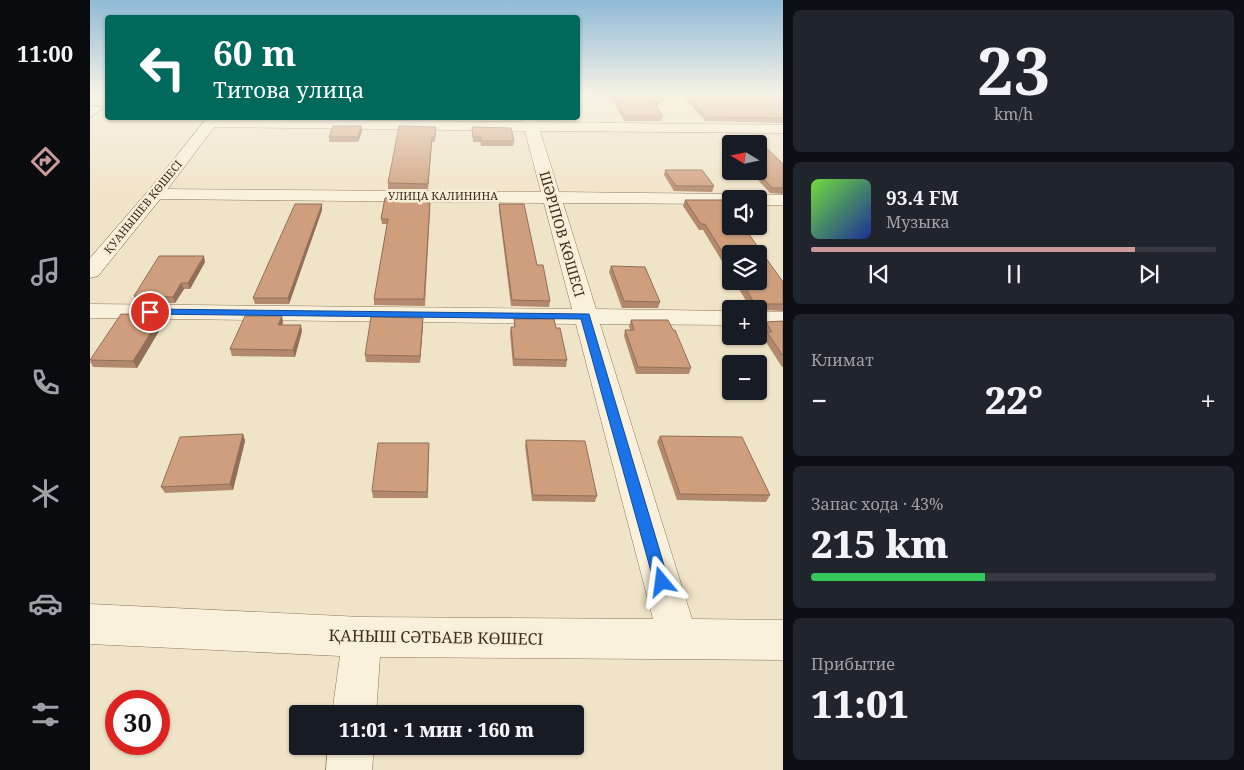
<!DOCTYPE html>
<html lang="ru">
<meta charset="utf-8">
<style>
:root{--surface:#171b24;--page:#20242c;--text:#f1f3f6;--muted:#9ea1a6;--line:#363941;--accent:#cc999b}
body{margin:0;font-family:"Noto Serif",serif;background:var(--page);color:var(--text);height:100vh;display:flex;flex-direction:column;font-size:19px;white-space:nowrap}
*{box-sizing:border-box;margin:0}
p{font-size:16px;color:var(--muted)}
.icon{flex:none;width:28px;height:28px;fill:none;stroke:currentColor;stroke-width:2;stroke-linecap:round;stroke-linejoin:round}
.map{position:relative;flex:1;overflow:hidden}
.details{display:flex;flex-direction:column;gap:10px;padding:10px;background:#0d0f14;width:461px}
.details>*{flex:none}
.banner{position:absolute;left:15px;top:15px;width:475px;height:105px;border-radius:5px;box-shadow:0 1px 4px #0004;background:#00695c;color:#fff;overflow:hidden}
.needle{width:32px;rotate:280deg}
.fabs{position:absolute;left:632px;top:135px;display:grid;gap:10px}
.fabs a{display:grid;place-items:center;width:45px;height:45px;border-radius:5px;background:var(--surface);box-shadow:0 1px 4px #0004;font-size:25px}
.speed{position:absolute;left:15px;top:690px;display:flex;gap:10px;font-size:25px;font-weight:700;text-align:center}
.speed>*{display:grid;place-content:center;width:65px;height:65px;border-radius:50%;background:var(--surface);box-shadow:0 1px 4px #0004;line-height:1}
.speed .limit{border:8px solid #d22;background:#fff;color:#111}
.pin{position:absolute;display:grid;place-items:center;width:42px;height:42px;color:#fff;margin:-21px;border:2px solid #fff;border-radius:50%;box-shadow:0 1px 5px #0007}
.me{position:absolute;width:55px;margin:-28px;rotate:344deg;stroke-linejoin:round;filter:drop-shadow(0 0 4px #0008)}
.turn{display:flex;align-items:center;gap:18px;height:105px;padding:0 25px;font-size:22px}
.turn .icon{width:65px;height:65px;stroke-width:2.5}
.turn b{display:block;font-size:35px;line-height:42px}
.big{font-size:38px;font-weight:800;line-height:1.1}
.details .tile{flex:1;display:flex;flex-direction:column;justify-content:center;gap:8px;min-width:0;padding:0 18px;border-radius:8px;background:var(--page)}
.details .dial{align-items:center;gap:0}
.dial b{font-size:65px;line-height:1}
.song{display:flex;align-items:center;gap:15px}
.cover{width:60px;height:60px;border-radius:8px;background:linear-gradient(135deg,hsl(100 70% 55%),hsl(230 70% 35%))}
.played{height:5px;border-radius:2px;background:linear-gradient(90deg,var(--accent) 80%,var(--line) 80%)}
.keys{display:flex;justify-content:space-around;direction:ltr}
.heat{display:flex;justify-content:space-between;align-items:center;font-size:28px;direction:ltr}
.charge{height:8px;border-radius:4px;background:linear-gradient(90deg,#34c759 43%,var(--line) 0)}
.trip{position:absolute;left:199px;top:705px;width:295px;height:50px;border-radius:5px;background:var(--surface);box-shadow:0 1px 4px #0004;font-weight:800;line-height:50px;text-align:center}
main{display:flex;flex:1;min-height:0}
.tab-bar{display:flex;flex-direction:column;width:90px;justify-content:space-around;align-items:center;background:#090b0e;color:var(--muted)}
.tab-bar .icon{width:35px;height:35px}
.tab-bar .current{color:var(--accent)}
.tab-bar b{font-size:22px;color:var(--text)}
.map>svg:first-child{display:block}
</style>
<main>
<nav class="tab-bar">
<b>11:00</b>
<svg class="icon current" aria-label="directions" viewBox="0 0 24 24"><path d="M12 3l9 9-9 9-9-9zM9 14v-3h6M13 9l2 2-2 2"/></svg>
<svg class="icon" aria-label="music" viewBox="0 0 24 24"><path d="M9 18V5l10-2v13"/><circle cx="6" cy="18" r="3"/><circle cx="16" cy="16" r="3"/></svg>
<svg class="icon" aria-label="phone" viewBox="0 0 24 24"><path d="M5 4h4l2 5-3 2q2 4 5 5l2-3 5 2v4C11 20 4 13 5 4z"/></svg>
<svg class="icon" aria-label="climate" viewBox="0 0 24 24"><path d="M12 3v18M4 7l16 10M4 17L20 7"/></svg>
<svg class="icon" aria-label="car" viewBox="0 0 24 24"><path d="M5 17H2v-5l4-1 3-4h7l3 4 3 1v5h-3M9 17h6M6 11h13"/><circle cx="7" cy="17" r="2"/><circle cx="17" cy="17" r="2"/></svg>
<svg class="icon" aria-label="filters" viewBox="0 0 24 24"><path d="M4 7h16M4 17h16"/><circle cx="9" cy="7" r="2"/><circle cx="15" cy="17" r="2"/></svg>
</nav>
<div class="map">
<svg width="693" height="770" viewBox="0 0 693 770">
<rect width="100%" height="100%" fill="#f0e4c8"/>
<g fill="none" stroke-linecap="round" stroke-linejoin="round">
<g stroke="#8d765c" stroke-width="2">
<polygon id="lane" points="0,106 11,107 12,109 0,117"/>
</g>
<g stroke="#8d765c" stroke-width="1">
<g id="street">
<polygon points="432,118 446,118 447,122 693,125 693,133 450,131 469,192 641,194 647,195 650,199 641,199 641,204 473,203 506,309 641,311 641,325 510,324 602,619 693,620 693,660 290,657 286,714 242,714 250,656 0,644 0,604 272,617 563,619 486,324 0,318 0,304 482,309 454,203 65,199 59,198 56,194 59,190 65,189 451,192 435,131 120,127 115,126 113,123 115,120 120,119 433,122"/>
<polygon points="669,195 693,195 693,205 669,205 669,199 661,199 663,196"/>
<rect x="669" y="312" width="24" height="14"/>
<polygon points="238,746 284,746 282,770 236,770"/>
</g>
</g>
<g stroke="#6f573f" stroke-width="1">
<polygon id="secondary" points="117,118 131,118 71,198 8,276 0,278 0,258 59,190"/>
</g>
<use href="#lane" fill="#faf1dc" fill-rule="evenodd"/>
<use href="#street" fill="#faf1dc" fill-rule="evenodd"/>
<use href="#secondary" fill="#faf1dc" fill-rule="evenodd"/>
</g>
<g fill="#b2896c">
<polygon points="519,94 581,94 565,106 573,116 571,121 534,121"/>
<polygon points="591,94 693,94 693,123 615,121"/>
<polygon points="219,118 276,118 276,119"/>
<rect x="312" y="118" width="35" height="1"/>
<polygon points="381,118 419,118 418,120 381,120"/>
<polygon points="271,126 272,131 268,142 239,142 239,137"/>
<polygon points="346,127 345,142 342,142 338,189 298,189 298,183"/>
<polygon points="382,127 424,141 423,146 391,146 390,142 383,142"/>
<polygon points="693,164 693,194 680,193 660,171 669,171"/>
<polygon points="575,170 624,186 622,192 584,191 574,175"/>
<polygon points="595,200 693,282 693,311 671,310 669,316 669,309 661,309 644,281 669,281 641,254 641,276 613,230 609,230 593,206"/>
<polygon points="337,203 340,209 335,306 284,305 284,299 297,224 292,224 291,219"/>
<polygon points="409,204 447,265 460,301 459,307 421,306 409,210"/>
<polygon points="232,210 199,304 165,304 163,298"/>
<polygon points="115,262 100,289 94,289 85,303 46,303 44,296"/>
<polygon points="521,266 570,302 568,308 532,308 519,272"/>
<polygon points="424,319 466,328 477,360 476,367 423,366 420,333 421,327 424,327"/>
<polygon points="541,320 601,368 599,374 546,374 534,336 535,330 540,330 539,326"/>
<polygon points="75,321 47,368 3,367 0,361"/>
<polygon points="693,321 693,367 692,367 674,339 676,334 673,328 676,322"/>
<polygon points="193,322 192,325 212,331 205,357 142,356 140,349"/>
<polygon points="333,324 330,363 276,362 275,355"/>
<polygon points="153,434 155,441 143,490 75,493 71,487"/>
<polygon points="570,436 680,495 676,502 587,500 567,442"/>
<polygon points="436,440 507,496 505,502 442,501 435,446"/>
<polygon points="339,443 338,498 283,498 282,491"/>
</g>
<g fill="#916f58">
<polygon points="577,94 581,94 563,109 564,104"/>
<polygon points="271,126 272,131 268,142 268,137"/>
<polygon points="232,204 232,210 199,304 198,298"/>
<polygon points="114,256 115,262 100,289 98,283"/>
<polygon points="91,283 94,289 85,303 83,297"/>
<polygon points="72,315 75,321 47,368 43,361"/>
<polygon points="192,316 193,322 190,331 188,325"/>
<polygon points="333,318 333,324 330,363 330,356"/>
<polygon points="211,325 212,331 205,357 203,350"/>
<polygon points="153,434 155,441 143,490 140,484"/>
</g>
<g fill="#cf9f7d" stroke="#916f58">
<polygon points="522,94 577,94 564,104 573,116 535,116"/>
<polygon points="596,94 693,94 693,118 617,117"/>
<polygon points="243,126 271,126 268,137 239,137"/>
<polygon points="309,126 346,127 345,137 342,137 338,184 298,183"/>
<polygon points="382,127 421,128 424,141 391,141 391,137 383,137"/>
<polygon points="665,137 693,164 693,188 682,188 667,171 669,171 669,144 658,144"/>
<polygon points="575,170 612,170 624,186 586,186"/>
<polygon points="295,198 337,198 337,203 340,203 334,299 284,299 298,219 291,219"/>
<polygon points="595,200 634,200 641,210 641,226 653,226 693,282 693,304 672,304 670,313 669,309 668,309 651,281 669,281 669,254 641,254 641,266 615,224 611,224"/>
<polygon points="205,204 232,204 198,298 163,298"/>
<polygon points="409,204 434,204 447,265 453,265 460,301 422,300"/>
<polygon points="69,256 114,256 98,283 91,283 83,297 44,296"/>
<polygon points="521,266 555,267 570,302 534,301"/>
<polygon points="31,314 72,315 43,361 0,360"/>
<polygon points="155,316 192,316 188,325 211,325 203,350 140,349"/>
<polygon points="281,317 333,318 330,356 275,355"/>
<polygon points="424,319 464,319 466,328 470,328 477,360 424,359 421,327 425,327"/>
<polygon points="541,320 578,320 583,330 585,330 601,368 548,367 535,330 544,330"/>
<polygon points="693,321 693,356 677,332 682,332 676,322"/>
<polygon points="153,434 140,484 71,487 90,437"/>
<polygon points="570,436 652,437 680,495 590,494"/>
<polygon points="436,440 495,441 507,496 443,495"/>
<polygon points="288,443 339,443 337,492 282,491"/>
</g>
<linearGradient id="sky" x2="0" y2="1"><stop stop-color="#8fbad6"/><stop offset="0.47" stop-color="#f8f3e6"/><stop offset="1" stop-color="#f8f3e6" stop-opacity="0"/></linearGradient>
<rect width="693" height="202" fill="url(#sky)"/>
<polygon fill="#1a73e8" stroke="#114b97" points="60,309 499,314 579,582 577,588 572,590 566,588 564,582 491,319 56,314 56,310"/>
<g text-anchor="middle" stroke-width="5" stroke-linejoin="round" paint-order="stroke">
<g font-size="11" fill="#3d2e20" stroke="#f7eed8">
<text x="353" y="200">УЛИЦА КАЛИНИНА</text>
<text transform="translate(53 207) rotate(-51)" y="4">ҚУАНЫШЕВ КӨШЕСІ</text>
</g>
<g font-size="14" fill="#3d2e20" stroke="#f7eed8">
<text transform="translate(472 234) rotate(74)" y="5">ШӘРІПОВ КӨШЕСІ</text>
</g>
<g font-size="16" fill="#3d2e20" stroke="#f7eed8">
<text transform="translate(346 637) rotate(1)" y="6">ҚАНЫШ СӘТБАЕВ КӨШЕСІ</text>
</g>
</g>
</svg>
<div class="fabs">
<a><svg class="needle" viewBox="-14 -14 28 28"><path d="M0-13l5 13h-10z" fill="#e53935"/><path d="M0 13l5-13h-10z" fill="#9ea1a6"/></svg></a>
<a><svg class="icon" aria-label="sound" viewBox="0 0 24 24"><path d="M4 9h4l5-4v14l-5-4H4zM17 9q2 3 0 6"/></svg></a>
<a><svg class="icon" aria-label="layers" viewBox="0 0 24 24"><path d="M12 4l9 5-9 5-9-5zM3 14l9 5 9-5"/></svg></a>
<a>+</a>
<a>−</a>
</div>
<div class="speed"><div class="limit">30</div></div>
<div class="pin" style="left:60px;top:312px;background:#d93025"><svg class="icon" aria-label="arrive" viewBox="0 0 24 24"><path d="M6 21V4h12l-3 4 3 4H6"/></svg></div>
<svg class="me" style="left:572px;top:582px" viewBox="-20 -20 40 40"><path d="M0-17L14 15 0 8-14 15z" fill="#1a73e8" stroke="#fff" stroke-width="4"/></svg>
<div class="trip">11:01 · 1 мин · 160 m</div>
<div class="banner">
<div class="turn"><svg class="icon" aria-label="left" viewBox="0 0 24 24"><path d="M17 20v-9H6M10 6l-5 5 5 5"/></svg><div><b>60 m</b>Титова улица</div></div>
</div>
</div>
<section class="details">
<div class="tile dial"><b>23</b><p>km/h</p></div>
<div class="tile">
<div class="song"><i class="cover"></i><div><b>93.4 FM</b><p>Музыка</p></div></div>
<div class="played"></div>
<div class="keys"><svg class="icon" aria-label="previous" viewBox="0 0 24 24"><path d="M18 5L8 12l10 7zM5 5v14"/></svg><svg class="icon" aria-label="pause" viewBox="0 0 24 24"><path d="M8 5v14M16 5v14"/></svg><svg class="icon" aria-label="next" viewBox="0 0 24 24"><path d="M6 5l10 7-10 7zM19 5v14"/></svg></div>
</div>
<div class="tile"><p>Климат</p>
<div class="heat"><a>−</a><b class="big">22°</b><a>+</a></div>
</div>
<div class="tile"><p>Запас хода · 43%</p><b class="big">215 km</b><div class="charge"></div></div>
<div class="tile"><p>Прибытие</p><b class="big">11:01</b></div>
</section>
</main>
